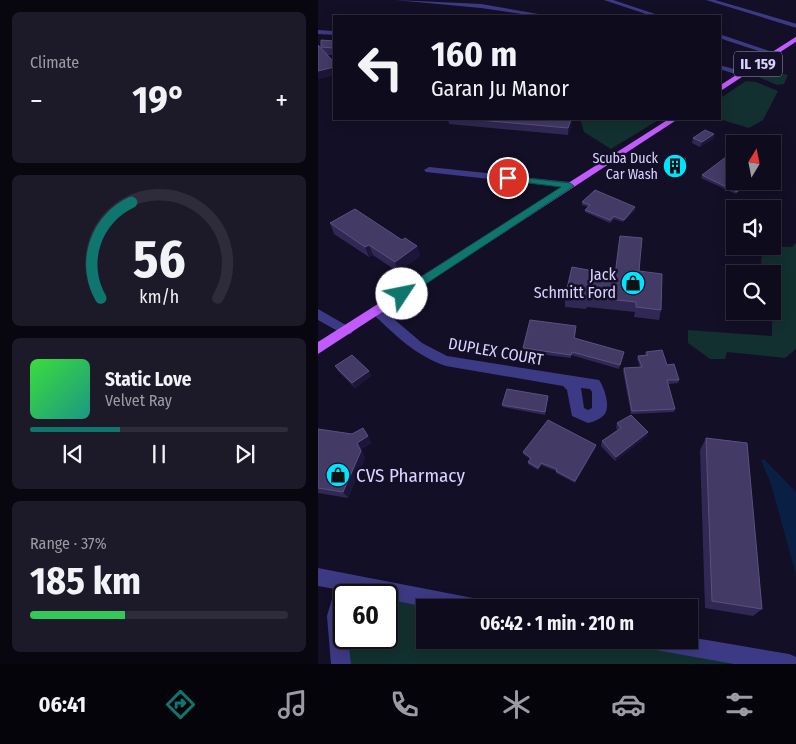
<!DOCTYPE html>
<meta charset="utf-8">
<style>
:root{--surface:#0e0b1c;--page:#1c1929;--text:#f1f3f6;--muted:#9b9ba3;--line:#2e2b3b;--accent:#0f766e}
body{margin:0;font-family:"Fira Sans Condensed",sans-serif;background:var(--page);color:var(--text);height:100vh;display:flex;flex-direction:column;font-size:19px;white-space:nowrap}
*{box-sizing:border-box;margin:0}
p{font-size:16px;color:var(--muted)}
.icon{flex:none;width:28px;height:28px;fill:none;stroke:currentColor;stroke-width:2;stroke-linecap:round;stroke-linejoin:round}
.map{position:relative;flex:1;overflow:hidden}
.drawer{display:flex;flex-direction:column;gap:12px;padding:12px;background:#08060f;width:318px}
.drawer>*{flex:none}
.hud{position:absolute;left:15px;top:15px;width:388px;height:105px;border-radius:0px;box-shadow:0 2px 12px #0003,0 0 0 1px var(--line);background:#0e0b1c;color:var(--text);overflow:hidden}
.needle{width:32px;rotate:10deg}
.buttons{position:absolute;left:408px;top:135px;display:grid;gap:10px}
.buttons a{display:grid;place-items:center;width:55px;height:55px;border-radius:0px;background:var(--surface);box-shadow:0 2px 12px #0003,0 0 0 1px var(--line);font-size:25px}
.speed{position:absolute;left:15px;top:584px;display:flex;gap:10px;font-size:25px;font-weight:700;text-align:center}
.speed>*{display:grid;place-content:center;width:65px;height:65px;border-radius:50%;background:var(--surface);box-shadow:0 2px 12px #0003,0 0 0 1px var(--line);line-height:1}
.speed .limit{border:2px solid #111;border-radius:8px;background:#fff;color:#111}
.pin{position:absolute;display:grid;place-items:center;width:42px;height:42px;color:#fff;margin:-21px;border:2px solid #fff;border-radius:50%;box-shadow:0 1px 5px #0007}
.me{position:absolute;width:55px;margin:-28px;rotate:56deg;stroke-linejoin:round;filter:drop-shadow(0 0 4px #0008)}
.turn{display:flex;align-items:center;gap:18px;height:105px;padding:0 15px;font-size:22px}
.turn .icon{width:65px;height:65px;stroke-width:2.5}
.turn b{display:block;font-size:35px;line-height:42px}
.big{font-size:38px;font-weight:700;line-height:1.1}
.drawer .widget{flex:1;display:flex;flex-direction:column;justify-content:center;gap:8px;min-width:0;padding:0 18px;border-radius:8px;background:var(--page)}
.drawer .dial{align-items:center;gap:0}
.dial svg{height:130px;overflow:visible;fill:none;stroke:var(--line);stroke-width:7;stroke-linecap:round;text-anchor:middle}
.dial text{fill:var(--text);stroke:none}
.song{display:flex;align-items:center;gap:15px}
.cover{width:60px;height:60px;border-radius:8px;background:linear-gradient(135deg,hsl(120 70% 55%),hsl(170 70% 35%))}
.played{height:5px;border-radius:2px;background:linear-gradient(90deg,var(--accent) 35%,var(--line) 35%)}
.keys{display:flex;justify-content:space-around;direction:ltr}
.heat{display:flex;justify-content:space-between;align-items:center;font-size:28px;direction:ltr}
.charge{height:8px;border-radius:4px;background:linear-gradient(90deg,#34c759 37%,var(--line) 0)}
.trip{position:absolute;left:98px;top:599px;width:282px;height:50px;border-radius:0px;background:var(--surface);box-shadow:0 2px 12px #0003,0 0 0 1px var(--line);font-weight:700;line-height:50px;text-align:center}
.menu{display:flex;height:80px;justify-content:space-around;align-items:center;background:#06040b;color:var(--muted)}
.menu .icon{width:35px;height:35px}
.menu .current{color:var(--accent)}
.menu b{font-size:22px;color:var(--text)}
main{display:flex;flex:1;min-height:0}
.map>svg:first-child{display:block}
</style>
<main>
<section class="drawer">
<div class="widget"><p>Climate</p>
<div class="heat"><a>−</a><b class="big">19°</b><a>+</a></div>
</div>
<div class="widget dial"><svg viewBox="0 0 100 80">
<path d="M14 69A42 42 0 1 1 86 69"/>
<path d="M14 69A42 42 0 0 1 33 10" stroke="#0f766e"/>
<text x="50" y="56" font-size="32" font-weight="700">56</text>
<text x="50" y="72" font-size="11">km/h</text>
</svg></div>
<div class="widget">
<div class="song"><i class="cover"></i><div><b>Static Love</b><p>Velvet Ray</p></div></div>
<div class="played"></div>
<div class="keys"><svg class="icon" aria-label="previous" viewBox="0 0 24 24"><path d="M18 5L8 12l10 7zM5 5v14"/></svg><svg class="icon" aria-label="pause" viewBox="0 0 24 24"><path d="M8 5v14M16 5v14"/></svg><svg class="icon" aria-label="next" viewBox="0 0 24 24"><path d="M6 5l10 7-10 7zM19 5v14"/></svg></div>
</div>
<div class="widget"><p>Range · 37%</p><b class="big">185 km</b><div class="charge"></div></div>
</section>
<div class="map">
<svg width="479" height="664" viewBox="0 0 479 664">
<rect width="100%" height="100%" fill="#130f26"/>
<g fill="#12302f" fill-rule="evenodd">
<polygon points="446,69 470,75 466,84 459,85 438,76"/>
<polygon points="428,81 438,82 460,91 445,120 431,128 401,119 401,99"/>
<polygon points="262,119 342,119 293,149 266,132"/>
<polygon points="478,243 478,349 467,358 409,352 407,359 392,359 370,343 370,330 454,336 454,274 444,274 443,262 445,246 474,247"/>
<path d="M28,583L164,607L106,608V640H342L473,664H26L18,616ZM26,595H69V638H26Z"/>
</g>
<polygon fill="#0a1f44" points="446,459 478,492 478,575 453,484 443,460"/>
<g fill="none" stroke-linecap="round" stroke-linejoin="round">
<g fill="#3d3a85" fill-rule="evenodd">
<polygon points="77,0 163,4 232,16 218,16 163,8"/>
<polygon points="286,0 295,0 343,16 334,16"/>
<polygon points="388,0 397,0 479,24 479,28"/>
<polygon points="0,30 16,31 16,35 0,34"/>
<polygon points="401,34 457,53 458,54 453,55 401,38"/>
<polygon points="401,65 427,72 428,74 424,76 401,69"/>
<polygon points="111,167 252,182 257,185 252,188 108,172 106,170"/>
<path d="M59,306L63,308L104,343L129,356L281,380C286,387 294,408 285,416C282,419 275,422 270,423L254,416L249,390L245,386L128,366C98,356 77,335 55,314L53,311ZM263,388L272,389L274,392V408L270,410L266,408Z"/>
<polygon points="0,309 33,328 35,331 33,334 25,334 0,320"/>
<polygon points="0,568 160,599 166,602 169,608 112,608 69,599 69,595 48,595 34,592 33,595 26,595 26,638 30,638 33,664 13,664 9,616 17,589 0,586"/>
<polygon points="371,637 471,654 478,657 479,664 416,664 332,649 325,647 323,640 371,640"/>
</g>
<g fill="#c25bff" fill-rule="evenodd">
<polygon points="479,36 479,41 401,92 401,86"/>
<polygon points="351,119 360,119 0,354 0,342"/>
</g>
</g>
<g fill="#312854">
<polygon points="3,40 16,41 16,55 9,55 16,62 16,75 0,79 0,45 3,48"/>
<polygon points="130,119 255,119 250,135 131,124"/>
<polygon points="396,134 395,139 382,147 374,143 375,138"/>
<polygon points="367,164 354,174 345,170 346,165"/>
<polygon points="384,175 434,181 418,194 383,178"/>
<polygon points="264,202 317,210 305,222 296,219 292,223 267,212 267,210 270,207 264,205"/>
<polygon points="12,223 84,240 99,246 102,256 80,272 55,255 51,257 16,234"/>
<polygon points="321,271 343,310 341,320 316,317 317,312 269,307 268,309 247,307 247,297 297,275"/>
<polygon points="258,330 257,338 306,352 301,369 253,355 253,358 205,352 205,348"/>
<polygon points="328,352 349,365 361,380 360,383 350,384 357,409 356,412 313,414 305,371 306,368 322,367 319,359 320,356 327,355"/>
<polygon points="17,366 51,371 53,376 37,388 20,371"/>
<polygon points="230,396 227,415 185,407 184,405"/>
<polygon points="299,423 329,436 297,461 283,446 284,441 300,430 298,428"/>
<polygon points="0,429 54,443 43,449 47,458 30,498 0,493"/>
<polygon points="388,438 444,609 435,616 387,608 382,450"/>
<polygon points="278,447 257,483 238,473 238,471 223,465 220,470 210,464 210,462 212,459 205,454 205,452"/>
</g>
<g fill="#1d163a">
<polygon points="16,67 16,75 0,79 0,71"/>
<polygon points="253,119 255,119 250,135 250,128"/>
<polygon points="396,134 395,139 382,147 384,142"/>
<polygon points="464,154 463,157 454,165 454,163"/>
<polygon points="368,159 367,164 354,174 355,169"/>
<polygon points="431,181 434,181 418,194 419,192"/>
<polygon points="317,207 317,210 305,222 306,220"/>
<polygon points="51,245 55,255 51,257 47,247"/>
<polygon points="99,246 102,256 80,272 77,262"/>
<polygon points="51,371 53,376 37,388 34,383"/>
<polygon points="45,428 54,443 43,449 47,458 30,498 25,492 39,443"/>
<polygon points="330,432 329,436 297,461 298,457"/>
<polygon points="278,445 278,447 257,483 257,481"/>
</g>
<g fill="#433a66" stroke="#5a527e">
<polygon points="3,40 16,41 16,48 3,47"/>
<polygon points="0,45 16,62 16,67 0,71"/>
<polygon points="150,119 253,119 250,128"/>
<polygon points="387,130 396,134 384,142 375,138"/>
<polygon points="430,141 438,144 426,144"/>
<polygon points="454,150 464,154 454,163"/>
<polygon points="416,151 416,181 431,181 419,192 384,175"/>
<polygon points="359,155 368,159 355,169 346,165"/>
<polygon points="277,190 317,207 306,220 296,216 292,220 267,210 272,205 264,202"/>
<polygon points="37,209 84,240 87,238 99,246 77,262 51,245 47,247 12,223"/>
<polygon points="302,236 324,238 321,271 344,274 343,310 318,307 318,302 270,297 269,299 247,297 254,267 297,275"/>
<polygon points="212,320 258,326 256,338 306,352 302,365 254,352 253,355 205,348"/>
<polygon points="344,350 349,365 356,364 361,380 349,380 357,409 314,411 306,368 324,367 320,356 330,355 328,352"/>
<polygon points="34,355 51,371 34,383 17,366"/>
<polygon points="189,389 230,396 227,412 184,405"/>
<polygon points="313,415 330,432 298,457 284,441 303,428 299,423"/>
<polygon points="230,420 278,445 257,481 238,471 239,469 223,463 220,468 210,462 213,458 205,452"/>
<polygon points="45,428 50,436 39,443 43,451 25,492 0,488 0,429 34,434"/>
<polygon points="388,438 429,443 444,609 394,601"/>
</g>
<polygon fill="#0f766e" stroke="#0a4d48" points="190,176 252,183 256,186 88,297 81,297 81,291 243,187 187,180 187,177"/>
<defs>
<g id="building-disc" transform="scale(1.25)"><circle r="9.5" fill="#00e5ff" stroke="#130f26"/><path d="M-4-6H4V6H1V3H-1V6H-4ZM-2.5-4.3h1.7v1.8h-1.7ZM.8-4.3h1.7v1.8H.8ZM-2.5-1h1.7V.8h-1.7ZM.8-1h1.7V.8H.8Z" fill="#111"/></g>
<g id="shop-disc" transform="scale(1.25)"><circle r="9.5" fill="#00e5ff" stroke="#130f26"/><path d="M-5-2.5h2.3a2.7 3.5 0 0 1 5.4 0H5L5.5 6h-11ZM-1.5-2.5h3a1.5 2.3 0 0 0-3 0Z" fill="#111"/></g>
</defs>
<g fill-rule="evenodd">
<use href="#building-disc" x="357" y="166"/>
<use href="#shop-disc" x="315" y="283"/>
<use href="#shop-disc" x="20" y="475"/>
</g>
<g text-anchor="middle" stroke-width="5" stroke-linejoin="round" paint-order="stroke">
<g font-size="14" fill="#d9d4ff" stroke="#130f26" text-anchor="end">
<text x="340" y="163">Scuba Duck<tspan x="340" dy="16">Car Wash</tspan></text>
</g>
<rect fill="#130f26" stroke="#9e99be" stroke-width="1" x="416" y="51.5" width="48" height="25" rx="4"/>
<g font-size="15" font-weight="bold" fill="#d9d4ff">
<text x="440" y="69">IL 159</text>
</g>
<g font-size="16" fill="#d9d4ff" stroke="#130f26" text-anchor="end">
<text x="298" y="280">Jack<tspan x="298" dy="18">Schmitt Ford</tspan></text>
</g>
<g font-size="16" fill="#d9d4ff" stroke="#130f26">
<text transform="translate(178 351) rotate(10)" y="6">DUPLEX COURT</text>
</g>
<g font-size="19" fill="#d9d4ff" stroke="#130f26" text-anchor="start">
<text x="38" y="482">CVS Pharmacy</text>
</g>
</g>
</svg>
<div class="buttons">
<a><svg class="needle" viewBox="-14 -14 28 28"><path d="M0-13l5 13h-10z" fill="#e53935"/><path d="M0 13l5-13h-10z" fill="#9b9ba3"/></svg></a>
<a><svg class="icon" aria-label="sound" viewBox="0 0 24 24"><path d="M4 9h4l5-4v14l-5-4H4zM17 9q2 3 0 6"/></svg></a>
<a><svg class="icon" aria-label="search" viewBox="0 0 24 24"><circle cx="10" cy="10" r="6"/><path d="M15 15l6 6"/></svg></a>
</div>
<div class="speed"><div class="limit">60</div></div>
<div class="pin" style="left:190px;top:178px;background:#d93025"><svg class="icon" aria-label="arrive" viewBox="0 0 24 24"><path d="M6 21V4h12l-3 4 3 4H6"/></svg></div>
<svg class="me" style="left:84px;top:294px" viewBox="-20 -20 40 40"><circle r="19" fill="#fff"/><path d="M0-13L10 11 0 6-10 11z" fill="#0f766e"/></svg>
<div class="trip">06:42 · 1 min · 210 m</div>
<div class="hud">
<div class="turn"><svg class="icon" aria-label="left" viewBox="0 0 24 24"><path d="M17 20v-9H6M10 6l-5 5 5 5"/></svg><div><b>160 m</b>Garan Ju Manor</div></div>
</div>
</div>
</main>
<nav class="menu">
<b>06:41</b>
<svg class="icon current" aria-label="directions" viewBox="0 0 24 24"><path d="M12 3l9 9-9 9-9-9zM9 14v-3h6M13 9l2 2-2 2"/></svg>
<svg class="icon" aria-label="music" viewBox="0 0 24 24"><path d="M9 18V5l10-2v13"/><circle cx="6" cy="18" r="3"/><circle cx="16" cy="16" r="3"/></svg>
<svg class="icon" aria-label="phone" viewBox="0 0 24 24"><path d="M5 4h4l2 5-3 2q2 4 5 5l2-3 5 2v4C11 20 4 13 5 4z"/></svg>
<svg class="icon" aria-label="climate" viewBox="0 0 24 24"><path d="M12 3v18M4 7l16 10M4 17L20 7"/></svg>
<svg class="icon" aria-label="car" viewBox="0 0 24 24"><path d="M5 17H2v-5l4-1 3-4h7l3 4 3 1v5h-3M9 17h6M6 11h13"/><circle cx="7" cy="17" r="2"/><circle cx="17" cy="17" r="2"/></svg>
<svg class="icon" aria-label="filters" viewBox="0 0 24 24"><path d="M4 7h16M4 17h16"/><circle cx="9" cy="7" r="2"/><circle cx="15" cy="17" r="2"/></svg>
</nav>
